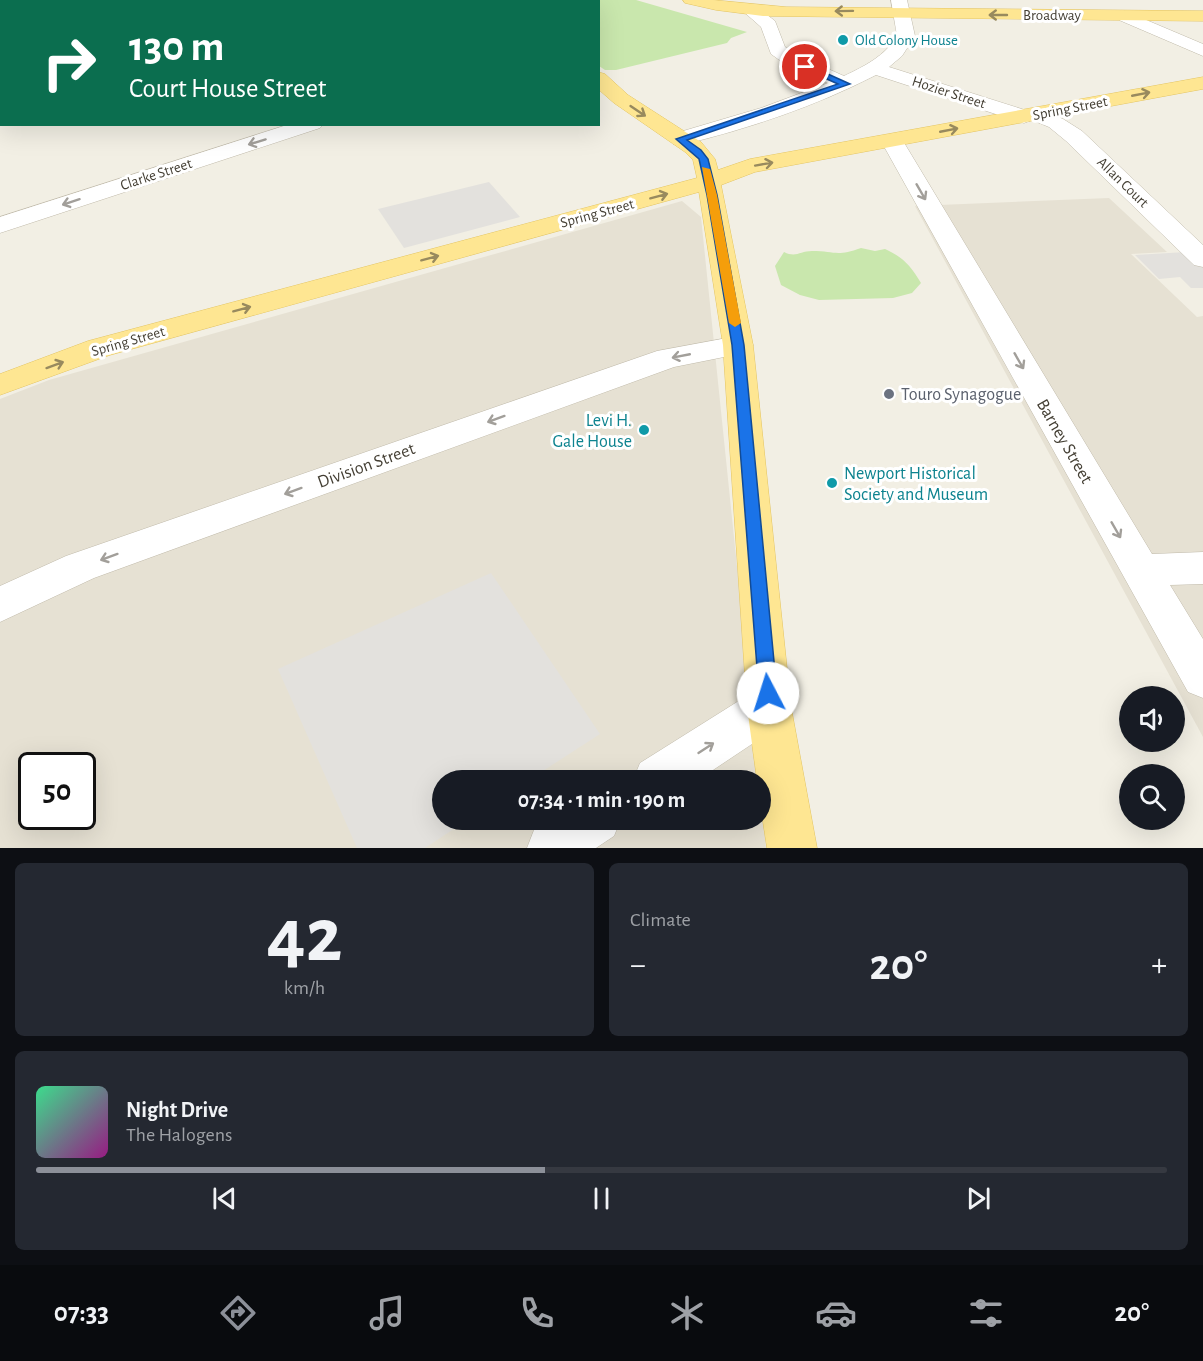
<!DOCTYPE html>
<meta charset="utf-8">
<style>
:root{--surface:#171b24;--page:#242831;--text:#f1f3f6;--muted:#9ea1a6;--line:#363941;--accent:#8c9099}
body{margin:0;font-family:"Alegreya Sans",sans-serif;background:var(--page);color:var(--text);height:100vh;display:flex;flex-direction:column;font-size:22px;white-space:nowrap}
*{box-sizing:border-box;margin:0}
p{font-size:20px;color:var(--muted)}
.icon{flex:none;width:33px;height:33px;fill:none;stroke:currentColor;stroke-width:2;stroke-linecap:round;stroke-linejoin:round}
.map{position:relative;height:848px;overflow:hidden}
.side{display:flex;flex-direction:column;gap:15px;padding:15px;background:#0d0f14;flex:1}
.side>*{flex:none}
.banner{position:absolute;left:0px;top:0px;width:600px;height:126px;box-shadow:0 6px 24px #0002;background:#0b6e4f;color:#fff;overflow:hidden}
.tools{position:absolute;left:1119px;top:686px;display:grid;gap:12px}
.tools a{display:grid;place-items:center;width:66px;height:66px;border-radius:50%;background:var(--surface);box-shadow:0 6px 24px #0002;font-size:30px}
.speed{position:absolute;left:18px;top:752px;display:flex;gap:12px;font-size:30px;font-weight:700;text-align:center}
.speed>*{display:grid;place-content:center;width:78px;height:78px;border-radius:50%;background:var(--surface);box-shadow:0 6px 24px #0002;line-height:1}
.speed .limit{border:3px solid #111;border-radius:9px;background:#fff;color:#111}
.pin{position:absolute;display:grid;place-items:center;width:51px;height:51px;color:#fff;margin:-26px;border:3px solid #fff;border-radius:50%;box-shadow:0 2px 6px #0007}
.me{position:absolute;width:66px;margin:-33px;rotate:355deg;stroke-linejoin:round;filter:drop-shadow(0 0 4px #0008)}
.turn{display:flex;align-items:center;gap:21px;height:126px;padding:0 30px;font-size:27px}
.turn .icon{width:78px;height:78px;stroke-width:2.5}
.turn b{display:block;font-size:42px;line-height:51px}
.big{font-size:45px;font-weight:700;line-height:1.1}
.side .card{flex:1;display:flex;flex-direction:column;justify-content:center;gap:9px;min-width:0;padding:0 21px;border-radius:9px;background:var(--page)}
.side .dial{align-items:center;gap:0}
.dial b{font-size:78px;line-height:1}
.song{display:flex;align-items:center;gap:18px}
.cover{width:72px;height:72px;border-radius:9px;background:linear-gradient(135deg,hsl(150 70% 55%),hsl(310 70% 35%))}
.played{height:6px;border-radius:3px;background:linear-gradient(90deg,var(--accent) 45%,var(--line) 45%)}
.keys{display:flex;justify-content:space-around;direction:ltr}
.heat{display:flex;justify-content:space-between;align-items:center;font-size:33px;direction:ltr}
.side .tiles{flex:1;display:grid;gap:15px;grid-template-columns:1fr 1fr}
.card:last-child{grid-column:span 2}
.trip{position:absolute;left:432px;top:770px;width:339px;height:60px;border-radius:30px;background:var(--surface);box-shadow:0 6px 24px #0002;font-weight:700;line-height:60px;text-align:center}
.dock{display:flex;height:96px;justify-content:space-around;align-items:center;background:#090b0e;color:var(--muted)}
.dock .icon{width:42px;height:42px}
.dock .selected{color:var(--accent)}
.dock b{font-size:27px;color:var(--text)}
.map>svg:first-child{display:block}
</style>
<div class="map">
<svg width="1203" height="848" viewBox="0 0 1203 848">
<rect width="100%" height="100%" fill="#f2efe4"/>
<g fill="#e6e1d3" fill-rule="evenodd">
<polygon points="1109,198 1167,252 1131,254 1197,317 1203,316 1203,737 915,206"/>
<path d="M682,201L701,217L759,780H442V819H760L761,797L766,848H0V399L49,380ZM32,765H82V816H32Z"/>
</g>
<polygon fill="#f5e7cf" points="0,0 346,0 2,2 0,75"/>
<g fill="#c9e7ad">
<polygon points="499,0 636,0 747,32 731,38 727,43 616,70 605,70 599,66 598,2"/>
<path d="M861,248L875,251L885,249C903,257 911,266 921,283L912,293L893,298L819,300L800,295L781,285L775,266L784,252C796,258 800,251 812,251C835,251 836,257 861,248Z"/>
</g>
<g fill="#e3e1dd">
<polygon points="489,182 520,217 404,248 378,209"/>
<polygon points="1203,251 1203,288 1191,288 1180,277 1159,279 1135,255"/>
<polygon points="491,573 600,734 529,780 442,780 442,819 469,819 425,848 357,848 278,669"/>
</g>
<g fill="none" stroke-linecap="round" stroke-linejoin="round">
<g stroke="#c0baaa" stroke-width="1">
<g id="minor">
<polygon points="345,0 369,0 344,2"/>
<path d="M891,0H907L915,36L902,56L889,67L1028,111L1036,108L1063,119L1082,131L1203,245V267L1194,265L1066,141L1049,127L1032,120L1024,123L1017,121L876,75C816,106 748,129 681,145L673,144L670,139L673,134L761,108L828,83L785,64L771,54L761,27L744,12L746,8H758L775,21L785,47L799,56L844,76C865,66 885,56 897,36Z"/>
<polygon points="1125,11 1203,44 1203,56 1119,20 1117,16"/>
<polygon points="2,73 2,85 0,86 0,74"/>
<polygon points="290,124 323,124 320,128 0,233 0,217"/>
<polygon points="892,134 900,136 903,141 1152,554 1203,552 1203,584 1170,585 1203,639 1203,698 1188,692 881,141 884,136"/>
<polygon points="738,336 749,338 753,345 749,352 674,367 94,578 0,622 0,586 66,556 657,351"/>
<polygon points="769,686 785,692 791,707 785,722 698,780 633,780 640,763 753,692"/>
<polygon points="552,819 621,819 614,836 596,848 527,848 534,830"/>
</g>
</g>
<g stroke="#e3c462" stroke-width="1">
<g id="major">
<polygon points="475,0 492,0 493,2 476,2"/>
<polygon points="683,0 713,0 786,7 1203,11 1203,21 763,16 716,10 685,3"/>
<polygon points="598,72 605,74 628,95 701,142 715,159 718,170 750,159 1203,77 1203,89 755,172 721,185 753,345 791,707 817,848 767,848 760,802 760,780 757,780 747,707 723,345 699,192 110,355 0,395 0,374 88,341 697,178 693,160 685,152 614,103 598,89"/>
</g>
</g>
<use href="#minor" fill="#fff" fill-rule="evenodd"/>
<use href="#major" fill="#fee692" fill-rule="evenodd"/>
</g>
<defs><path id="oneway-shaft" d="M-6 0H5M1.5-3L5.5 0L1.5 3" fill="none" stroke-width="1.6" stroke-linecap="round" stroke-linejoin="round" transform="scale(1.5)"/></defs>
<g stroke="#988a5e">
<use href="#oneway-shaft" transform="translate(844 11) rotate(179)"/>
<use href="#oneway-shaft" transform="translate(998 15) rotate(-180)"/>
<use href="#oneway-shaft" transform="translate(1141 94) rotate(-11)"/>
<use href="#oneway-shaft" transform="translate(638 111) rotate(34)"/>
<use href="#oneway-shaft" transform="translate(949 130) rotate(-11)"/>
<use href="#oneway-shaft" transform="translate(764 164) rotate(-10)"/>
<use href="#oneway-shaft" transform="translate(659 196) rotate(-15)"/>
<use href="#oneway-shaft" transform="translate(430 258) rotate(-15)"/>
<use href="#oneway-shaft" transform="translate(242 309) rotate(-15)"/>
<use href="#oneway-shaft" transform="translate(55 365) rotate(-20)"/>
</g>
<g stroke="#a29f9a">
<use href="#oneway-shaft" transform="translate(257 142) rotate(163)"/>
<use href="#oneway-shaft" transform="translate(921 192) rotate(60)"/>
<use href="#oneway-shaft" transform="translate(71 202) rotate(162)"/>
<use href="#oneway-shaft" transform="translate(681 356) rotate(169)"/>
<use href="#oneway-shaft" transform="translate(1019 361) rotate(60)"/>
<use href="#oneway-shaft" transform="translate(496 419) rotate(160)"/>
<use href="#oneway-shaft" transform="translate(293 491) rotate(160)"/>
<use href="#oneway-shaft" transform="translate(1116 530) rotate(60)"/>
<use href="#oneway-shaft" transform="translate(109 557) rotate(160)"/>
<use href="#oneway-shaft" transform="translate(706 748) rotate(-33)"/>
</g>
<polygon fill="#1a73e8" stroke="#114b97" stroke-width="1.5" points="802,65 808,65 850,84 687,140 701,150 708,159 717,195 744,345 777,693 775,699 768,701 762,699 759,693 732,345 707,195 699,159 676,139 838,84 802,68"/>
<polygon fill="#f59e0b" points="702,167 710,169 717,195 741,323 735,327 729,323"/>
<g fill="#0f9aa8" stroke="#fff" stroke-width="2">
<circle cx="843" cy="40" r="6"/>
<circle cx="644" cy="430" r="6"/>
<circle cx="832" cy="483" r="6"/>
</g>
<circle fill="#6b7280" stroke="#fff" stroke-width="2" cx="889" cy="394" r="6"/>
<g text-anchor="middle" stroke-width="6" stroke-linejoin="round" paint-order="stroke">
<g font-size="15" fill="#443f34" stroke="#fff">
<text x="1052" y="20">Broadway</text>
<text transform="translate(949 92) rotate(18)" y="5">Hozier Street</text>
<text transform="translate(1070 108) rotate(-11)" y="5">Spring Street</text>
<text transform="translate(156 174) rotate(-18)" y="5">Clarke Street</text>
<text transform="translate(1123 182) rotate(44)" y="5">Allan Court</text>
<text transform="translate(597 213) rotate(-15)" y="5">Spring Street</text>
<text transform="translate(128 341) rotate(-16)" y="5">Spring Street</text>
</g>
<g font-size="15" fill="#0d838f" stroke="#fff" text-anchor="start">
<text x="855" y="45">Old Colony House</text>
</g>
<g font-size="18" fill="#5b616d" stroke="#fff" text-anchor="start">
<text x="901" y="400">Touro Synagogue</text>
</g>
<g font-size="18" fill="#0d838f" stroke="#fff" text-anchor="end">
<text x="632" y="426">Levi H.<tspan x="632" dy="21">Gale House</tspan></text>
<text x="844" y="479" text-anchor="start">Newport Historical<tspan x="844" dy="21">Society and Museum</tspan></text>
</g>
<g font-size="18" fill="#443f34" stroke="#fff">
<text transform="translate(1065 441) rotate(60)" y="6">Barney Street</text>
<text transform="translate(366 465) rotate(-20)" y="6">Division Street</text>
</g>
</g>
</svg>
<div class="tools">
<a><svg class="icon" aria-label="sound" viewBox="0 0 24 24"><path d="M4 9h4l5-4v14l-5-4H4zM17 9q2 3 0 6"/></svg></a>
<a><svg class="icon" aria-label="search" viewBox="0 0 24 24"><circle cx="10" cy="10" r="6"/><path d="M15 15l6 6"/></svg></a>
</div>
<div class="speed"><div class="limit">50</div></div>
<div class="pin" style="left:805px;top:67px;background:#d93025"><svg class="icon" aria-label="arrive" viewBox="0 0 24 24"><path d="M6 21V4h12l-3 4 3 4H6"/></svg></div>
<svg class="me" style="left:768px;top:693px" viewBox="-20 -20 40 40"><circle r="19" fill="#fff"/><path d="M0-13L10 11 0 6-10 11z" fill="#1a73e8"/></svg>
<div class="trip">07:34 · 1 min · 190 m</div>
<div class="banner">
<div class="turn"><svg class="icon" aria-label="right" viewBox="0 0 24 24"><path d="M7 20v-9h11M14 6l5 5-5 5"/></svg><div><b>130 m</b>Court House Street</div></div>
</div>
</div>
<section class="side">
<div class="tiles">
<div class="card dial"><b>42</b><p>km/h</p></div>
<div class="card"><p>Climate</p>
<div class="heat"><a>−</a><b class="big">20°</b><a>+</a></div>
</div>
<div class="card">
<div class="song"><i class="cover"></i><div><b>Night Drive</b><p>The Halogens</p></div></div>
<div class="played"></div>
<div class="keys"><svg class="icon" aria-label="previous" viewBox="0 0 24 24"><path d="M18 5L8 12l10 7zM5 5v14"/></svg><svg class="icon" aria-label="pause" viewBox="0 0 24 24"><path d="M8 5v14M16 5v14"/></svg><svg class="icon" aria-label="next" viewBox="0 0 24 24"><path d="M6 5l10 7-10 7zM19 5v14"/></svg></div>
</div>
</div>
</section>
<nav class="dock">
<b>07:33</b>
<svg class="icon selected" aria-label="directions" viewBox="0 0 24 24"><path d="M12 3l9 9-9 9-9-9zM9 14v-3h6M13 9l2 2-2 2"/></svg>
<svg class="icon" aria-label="music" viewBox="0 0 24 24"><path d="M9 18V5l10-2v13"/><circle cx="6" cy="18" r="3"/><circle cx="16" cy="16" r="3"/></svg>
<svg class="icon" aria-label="phone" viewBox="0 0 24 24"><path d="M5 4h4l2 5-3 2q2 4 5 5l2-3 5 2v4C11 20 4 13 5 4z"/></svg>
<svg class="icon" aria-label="climate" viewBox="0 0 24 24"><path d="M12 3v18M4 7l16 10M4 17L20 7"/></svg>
<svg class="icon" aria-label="car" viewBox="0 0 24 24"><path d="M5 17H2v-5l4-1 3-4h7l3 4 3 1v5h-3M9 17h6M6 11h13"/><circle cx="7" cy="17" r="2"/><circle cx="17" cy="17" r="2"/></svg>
<svg class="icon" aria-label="filters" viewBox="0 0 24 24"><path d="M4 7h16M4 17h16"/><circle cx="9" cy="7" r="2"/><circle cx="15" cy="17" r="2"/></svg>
<b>20°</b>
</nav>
